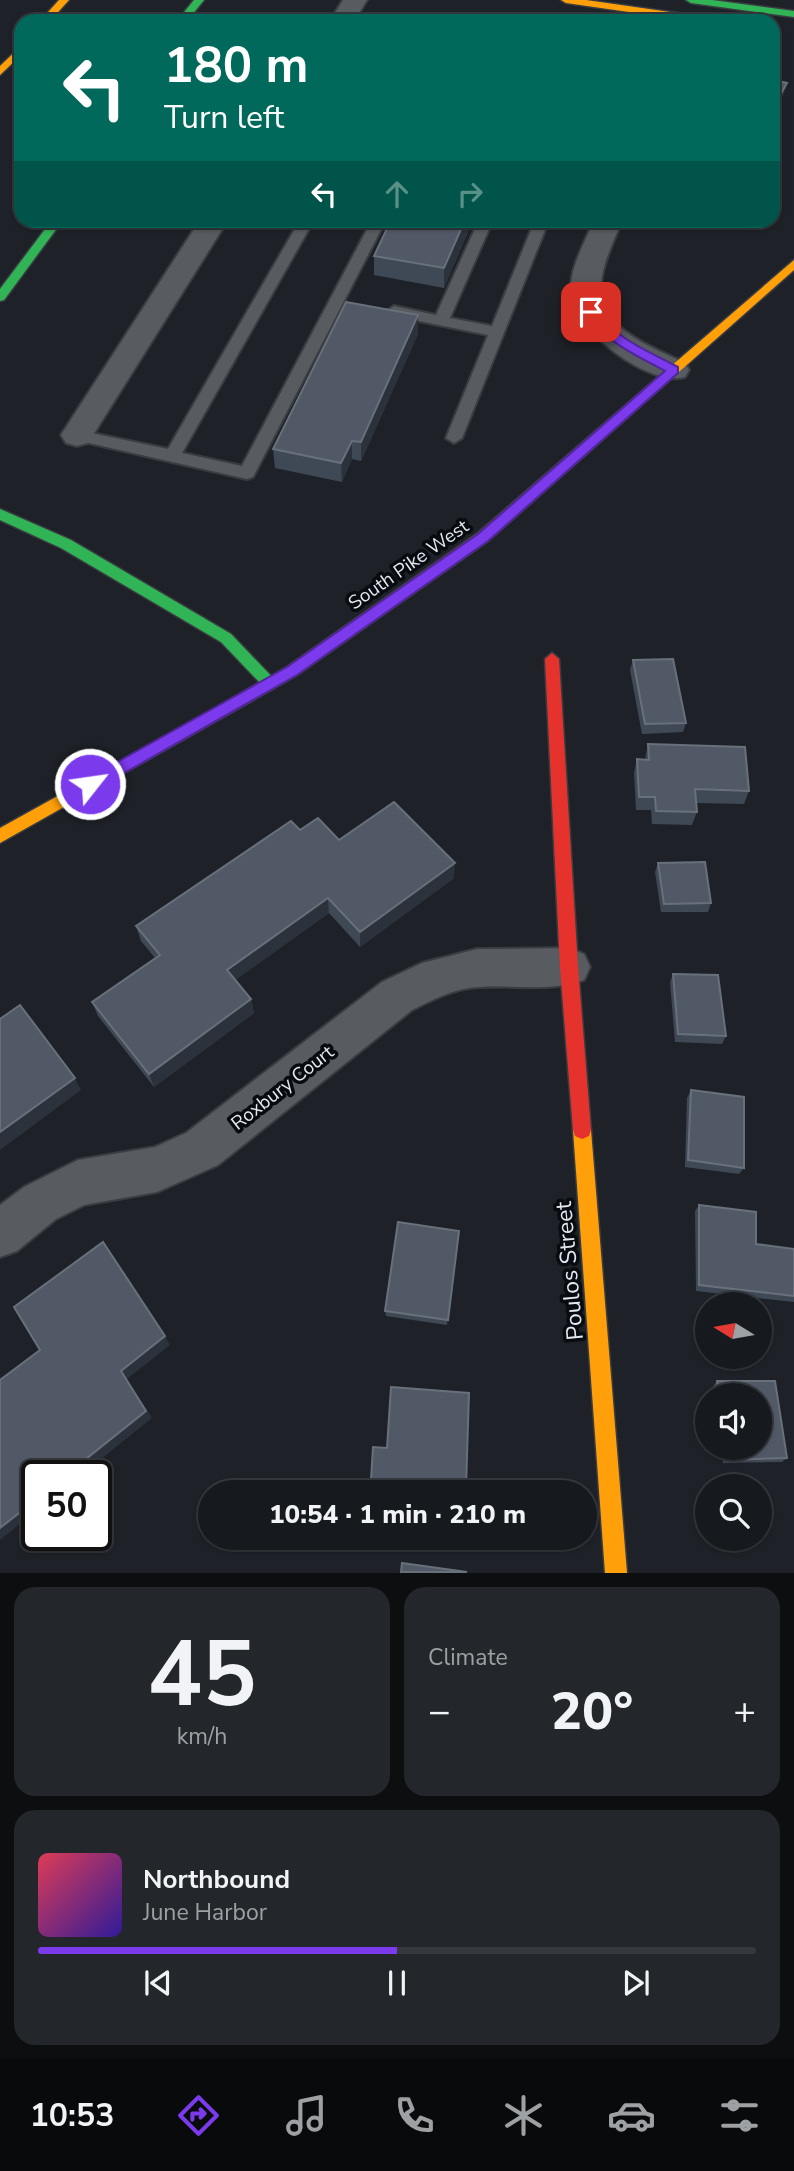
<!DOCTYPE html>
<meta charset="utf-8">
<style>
:root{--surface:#161a1e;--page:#23272b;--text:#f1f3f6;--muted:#9ea1a4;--line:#35383c;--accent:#7c3aed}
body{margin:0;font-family:"Nunito Sans",sans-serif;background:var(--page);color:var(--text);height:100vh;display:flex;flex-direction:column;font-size:26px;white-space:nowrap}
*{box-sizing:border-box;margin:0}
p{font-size:23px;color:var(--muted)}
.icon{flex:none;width:38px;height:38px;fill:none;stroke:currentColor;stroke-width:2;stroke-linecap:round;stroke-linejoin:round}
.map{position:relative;height:1573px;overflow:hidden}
.side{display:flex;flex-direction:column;gap:14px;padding:14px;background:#0c0e10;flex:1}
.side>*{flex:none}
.hud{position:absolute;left:14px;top:14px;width:766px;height:214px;border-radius:21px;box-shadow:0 2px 5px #0004,0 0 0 2px var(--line);background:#00695c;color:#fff;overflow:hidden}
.needle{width:46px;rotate:281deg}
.fabs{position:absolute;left:695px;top:1292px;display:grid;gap:14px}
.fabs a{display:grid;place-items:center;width:77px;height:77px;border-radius:50%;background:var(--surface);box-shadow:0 2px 5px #0004,0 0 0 2px var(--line);font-size:35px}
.speed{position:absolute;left:21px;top:1460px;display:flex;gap:14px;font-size:35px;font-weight:700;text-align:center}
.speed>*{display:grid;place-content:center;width:91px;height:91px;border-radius:50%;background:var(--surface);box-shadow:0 2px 5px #0004,0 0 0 2px var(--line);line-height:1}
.speed .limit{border:4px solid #111;border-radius:10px;background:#fff;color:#111}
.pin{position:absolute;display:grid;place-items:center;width:60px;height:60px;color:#fff;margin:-30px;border-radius:14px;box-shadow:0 4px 10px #0006}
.me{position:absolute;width:77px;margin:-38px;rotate:60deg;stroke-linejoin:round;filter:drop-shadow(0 0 5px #0008)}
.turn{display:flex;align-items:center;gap:24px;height:147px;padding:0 35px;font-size:32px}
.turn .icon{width:91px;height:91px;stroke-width:2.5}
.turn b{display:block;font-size:49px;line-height:60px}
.lanes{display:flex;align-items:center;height:66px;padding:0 35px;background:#0003;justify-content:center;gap:35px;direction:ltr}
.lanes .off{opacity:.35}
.big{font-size:52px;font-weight:800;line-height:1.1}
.side .widget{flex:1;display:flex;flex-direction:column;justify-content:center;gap:10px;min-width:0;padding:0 24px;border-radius:21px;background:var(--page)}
.side .dial{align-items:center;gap:0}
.dial b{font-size:91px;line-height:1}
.song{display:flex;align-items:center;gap:21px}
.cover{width:84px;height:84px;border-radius:10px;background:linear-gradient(135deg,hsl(350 70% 55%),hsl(250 70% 35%))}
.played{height:7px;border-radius:4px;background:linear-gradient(90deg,var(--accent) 50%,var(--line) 50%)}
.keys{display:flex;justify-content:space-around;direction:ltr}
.heat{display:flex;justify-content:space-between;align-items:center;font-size:38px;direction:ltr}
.side .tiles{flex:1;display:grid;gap:14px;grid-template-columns:1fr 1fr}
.widget:last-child{grid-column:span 2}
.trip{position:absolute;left:198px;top:1480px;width:399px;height:70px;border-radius:35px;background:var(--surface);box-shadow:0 2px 5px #0004,0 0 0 2px var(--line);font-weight:800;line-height:70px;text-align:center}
.menu{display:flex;height:112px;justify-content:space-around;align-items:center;background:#090a0c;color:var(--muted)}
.menu .icon{width:49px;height:49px}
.menu .on{color:var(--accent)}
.menu b{font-size:32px;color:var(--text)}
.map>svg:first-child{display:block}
</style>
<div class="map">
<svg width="794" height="1573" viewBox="0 0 794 1573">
<rect width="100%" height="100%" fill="#1e2228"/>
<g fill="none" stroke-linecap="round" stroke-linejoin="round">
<g stroke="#393c41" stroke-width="4">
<g id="lane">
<polygon points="300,220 314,220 182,453 242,466 372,220 386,220 253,477 247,479 71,439 69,435 77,430 168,449"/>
<polygon points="479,220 493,220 450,318 492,326 535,220 549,220 462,438 454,443 446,438 488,335 394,316 387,311 394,306 436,315"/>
</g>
</g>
<g stroke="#393c41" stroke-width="4">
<g id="street">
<polygon points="343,0 367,0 354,21 330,21"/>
<polygon points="200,220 228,220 88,443 77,446 66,443 61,435"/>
<path d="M594,220H622C615,239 605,257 602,277C592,327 649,345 685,363L689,370L685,377C650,387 575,332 571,293C569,268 585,243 594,220Z"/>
<path d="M569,948L584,954L590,967L584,980C552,992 514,985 480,987C455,988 434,999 412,1010L218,1165L157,1192L84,1205L56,1219L17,1251L0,1257V1205L24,1187L78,1160L155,1147L186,1133L382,982L422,963L477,949Z"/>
</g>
</g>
<g stroke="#393c41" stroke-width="3">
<g id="fast">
<polygon points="194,0 204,0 187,21 177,21"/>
<polygon points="686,0 712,0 794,11 794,17 691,3"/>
<polygon points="52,220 63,220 4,300 0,301 0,289"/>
<polygon points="0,509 71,540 231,634 274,679 276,683 274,687 264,687 221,642 61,548 0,520"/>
</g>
</g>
<g stroke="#393c41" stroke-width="3">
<g id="slow">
<polygon points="59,0 69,0 50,21 40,21"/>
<polygon points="561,0 586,0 712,18 717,21 692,21 566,3"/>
<polygon points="21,46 21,55 0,75 0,66"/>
<polygon points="794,260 794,270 600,442 590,442 590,436"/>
<polygon points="229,701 237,707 234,711 0,843 0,828"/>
<polygon points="582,1121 589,1124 591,1130 627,1573 605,1573 573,1130 575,1124"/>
</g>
</g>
<g stroke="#393c41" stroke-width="3">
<g id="jam">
<polygon points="595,435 602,439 600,442 488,541 297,675 234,711 224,711 221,707 224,703 287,667 478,533 590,436"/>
<polygon points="552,653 559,659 578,967 591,1130 589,1136 582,1139 575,1136 573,1130 560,967 545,659"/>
</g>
</g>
<use href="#lane" fill="#585b5f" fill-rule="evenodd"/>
<use href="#street" fill="#585b5f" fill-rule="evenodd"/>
<use href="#fast" fill="#30b455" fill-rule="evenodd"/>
<use href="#slow" fill="#ff9f0a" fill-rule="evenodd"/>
<use href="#jam" fill="#e5322d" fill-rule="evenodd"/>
</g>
<g fill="#3f4855">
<polygon points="473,220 444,288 374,275 374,256"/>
<polygon points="418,315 418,334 361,461 352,459 342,482 275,468 273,449"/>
<polygon points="633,660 686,723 683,732 642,734 630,670"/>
<polygon points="648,744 749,791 744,804 696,803 697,812 692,825 652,824 651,810 636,810 634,773 637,759 645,760"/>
<polygon points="300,830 339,840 454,878 360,947 329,913 235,980 251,999 254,1013 154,1087 98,1016 92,1002 155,958 141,941 136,926"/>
<polygon points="658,863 711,903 708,912 661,912 655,872"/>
<polygon points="673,974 726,1036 722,1044 675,1042 670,982"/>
<polygon points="691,1090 744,1168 739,1174 685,1167 687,1098"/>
<polygon points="699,1205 756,1244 794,1249 794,1302 696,1291 695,1211"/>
<polygon points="459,1231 447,1325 386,1316 385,1311"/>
<polygon points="717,1381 775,1381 787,1458 782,1462 723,1463 721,1447 760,1447 760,1395 714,1395 713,1386"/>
<polygon points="371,1480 466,1488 465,1491 371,1483"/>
</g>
<g fill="#2b323c">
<polygon points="787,83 784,94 774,112 775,104"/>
<polygon points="465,220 473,220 444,288 444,268"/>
<polygon points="418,315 418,334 361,461 361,442"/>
<polygon points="352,441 352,459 342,482 341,463"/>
<polygon points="455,863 454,878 360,947 360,932"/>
<polygon points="328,898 329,913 230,984 227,970"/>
<polygon points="251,999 254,1013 154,1087 149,1074"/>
<polygon points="75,1078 81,1090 0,1150 0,1132"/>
<polygon points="165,1336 170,1345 127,1379 152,1418 81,1475 66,1475 121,1371"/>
<polygon points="37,1499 37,1510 0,1540 0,1528"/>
</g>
<g fill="#515966" stroke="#68707b" stroke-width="2">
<polygon points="774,71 778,72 774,80"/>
<polygon points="774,80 787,83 775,104 774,103"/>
<polygon points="391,220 465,220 444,268 374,256"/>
<polygon points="346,302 418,315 361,442 352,441 341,463 273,449"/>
<polygon points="673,659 686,723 645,724 633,660"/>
<polygon points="648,744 745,747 749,791 695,789 697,812 656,811 655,797 639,797 637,759 649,760"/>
<polygon points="394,802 455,863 360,932 328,898 227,970 251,999 149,1074 92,1002 160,955 136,926 291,821 300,830 318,818 339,840"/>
<polygon points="705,862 711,903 664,904 658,863"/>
<polygon points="673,974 718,975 726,1036 678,1034"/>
<polygon points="20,1005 75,1078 0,1132 0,1019"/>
<polygon points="691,1090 744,1097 744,1168 688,1160"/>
<polygon points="699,1205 756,1212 756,1244 794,1249 794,1296 699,1285"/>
<polygon points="398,1222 459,1231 448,1320 385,1311"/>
<polygon points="103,1242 165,1336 121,1371 146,1411 66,1475 37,1475 37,1499 0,1528 0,1380 40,1350 14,1307"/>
<polygon points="717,1381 775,1381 787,1458 728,1460 726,1447 760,1447 760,1395 719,1395"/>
<polygon points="391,1387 469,1393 466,1488 371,1480 373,1447 387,1448"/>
<polygon points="402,1563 467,1572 401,1572"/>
</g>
<path fill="#7c3aed" stroke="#51269a" stroke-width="2" d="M591,308L595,310C616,339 648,351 678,367V373L488,541L297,675L96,789H85L82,784L85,780L287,667L478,534L665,371C634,354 605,342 585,312Z"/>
<g text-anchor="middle" stroke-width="7" stroke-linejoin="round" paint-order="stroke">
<g font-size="19" fill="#e4e9f1" stroke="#080b0f">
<text transform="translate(408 564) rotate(-35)" y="7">South Pike West</text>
<text transform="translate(282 1087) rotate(-38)" y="7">Roxbury Court</text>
</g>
<g font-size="23" fill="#e4e9f1" stroke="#080b0f">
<text transform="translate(569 1271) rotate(-95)" y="8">Poulos Street</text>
</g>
</g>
</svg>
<div class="fabs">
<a><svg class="needle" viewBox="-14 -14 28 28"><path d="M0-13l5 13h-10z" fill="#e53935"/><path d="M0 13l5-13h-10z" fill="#9ea1a4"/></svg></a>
<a><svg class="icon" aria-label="sound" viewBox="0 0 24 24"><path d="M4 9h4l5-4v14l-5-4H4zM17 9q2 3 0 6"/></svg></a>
<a><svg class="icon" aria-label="search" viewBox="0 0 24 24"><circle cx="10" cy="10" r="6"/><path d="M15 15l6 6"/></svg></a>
</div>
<div class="speed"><div class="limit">50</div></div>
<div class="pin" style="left:591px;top:312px;background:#d93025"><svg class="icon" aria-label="arrive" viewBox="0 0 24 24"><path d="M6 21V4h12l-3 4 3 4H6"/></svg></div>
<svg class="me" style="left:90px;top:784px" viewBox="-20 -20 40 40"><circle r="17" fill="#7c3aed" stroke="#fff" stroke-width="3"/><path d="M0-11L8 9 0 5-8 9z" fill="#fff"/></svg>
<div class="trip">10:54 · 1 min · 210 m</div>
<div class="hud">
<div class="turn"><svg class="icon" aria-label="left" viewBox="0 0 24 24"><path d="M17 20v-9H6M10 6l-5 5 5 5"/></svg><div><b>180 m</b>Turn left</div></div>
<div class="lanes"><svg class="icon" aria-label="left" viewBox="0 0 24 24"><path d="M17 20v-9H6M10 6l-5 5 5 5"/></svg><svg class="icon off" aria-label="ahead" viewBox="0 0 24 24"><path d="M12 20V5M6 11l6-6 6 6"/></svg><svg class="icon off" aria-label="right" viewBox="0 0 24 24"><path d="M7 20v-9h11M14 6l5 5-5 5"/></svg></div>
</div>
</div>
<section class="side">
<div class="tiles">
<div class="widget dial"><b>45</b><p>km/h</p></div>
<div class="widget"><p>Climate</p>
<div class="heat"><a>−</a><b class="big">20°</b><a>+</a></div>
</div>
<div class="widget">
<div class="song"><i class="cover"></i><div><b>Northbound</b><p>June Harbor</p></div></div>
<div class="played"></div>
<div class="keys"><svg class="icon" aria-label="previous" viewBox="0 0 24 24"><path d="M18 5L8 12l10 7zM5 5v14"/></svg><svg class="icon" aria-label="pause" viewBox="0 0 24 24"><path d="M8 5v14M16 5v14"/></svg><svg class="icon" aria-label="next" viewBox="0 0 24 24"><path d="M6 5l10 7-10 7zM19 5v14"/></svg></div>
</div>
</div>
</section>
<nav class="menu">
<b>10:53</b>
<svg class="icon on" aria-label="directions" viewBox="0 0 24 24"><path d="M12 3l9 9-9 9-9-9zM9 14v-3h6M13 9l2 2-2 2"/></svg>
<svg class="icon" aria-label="music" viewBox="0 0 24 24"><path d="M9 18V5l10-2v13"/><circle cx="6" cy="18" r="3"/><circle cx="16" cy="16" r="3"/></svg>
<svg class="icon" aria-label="phone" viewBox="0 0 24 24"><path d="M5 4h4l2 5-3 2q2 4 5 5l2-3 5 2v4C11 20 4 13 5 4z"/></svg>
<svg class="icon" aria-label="climate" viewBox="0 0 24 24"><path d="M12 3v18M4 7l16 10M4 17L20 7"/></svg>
<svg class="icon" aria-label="car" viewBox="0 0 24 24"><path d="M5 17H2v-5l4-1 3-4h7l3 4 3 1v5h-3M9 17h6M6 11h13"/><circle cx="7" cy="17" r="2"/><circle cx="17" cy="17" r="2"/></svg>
<svg class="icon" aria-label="filters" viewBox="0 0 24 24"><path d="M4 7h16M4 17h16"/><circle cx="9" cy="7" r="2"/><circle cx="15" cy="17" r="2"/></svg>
</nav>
